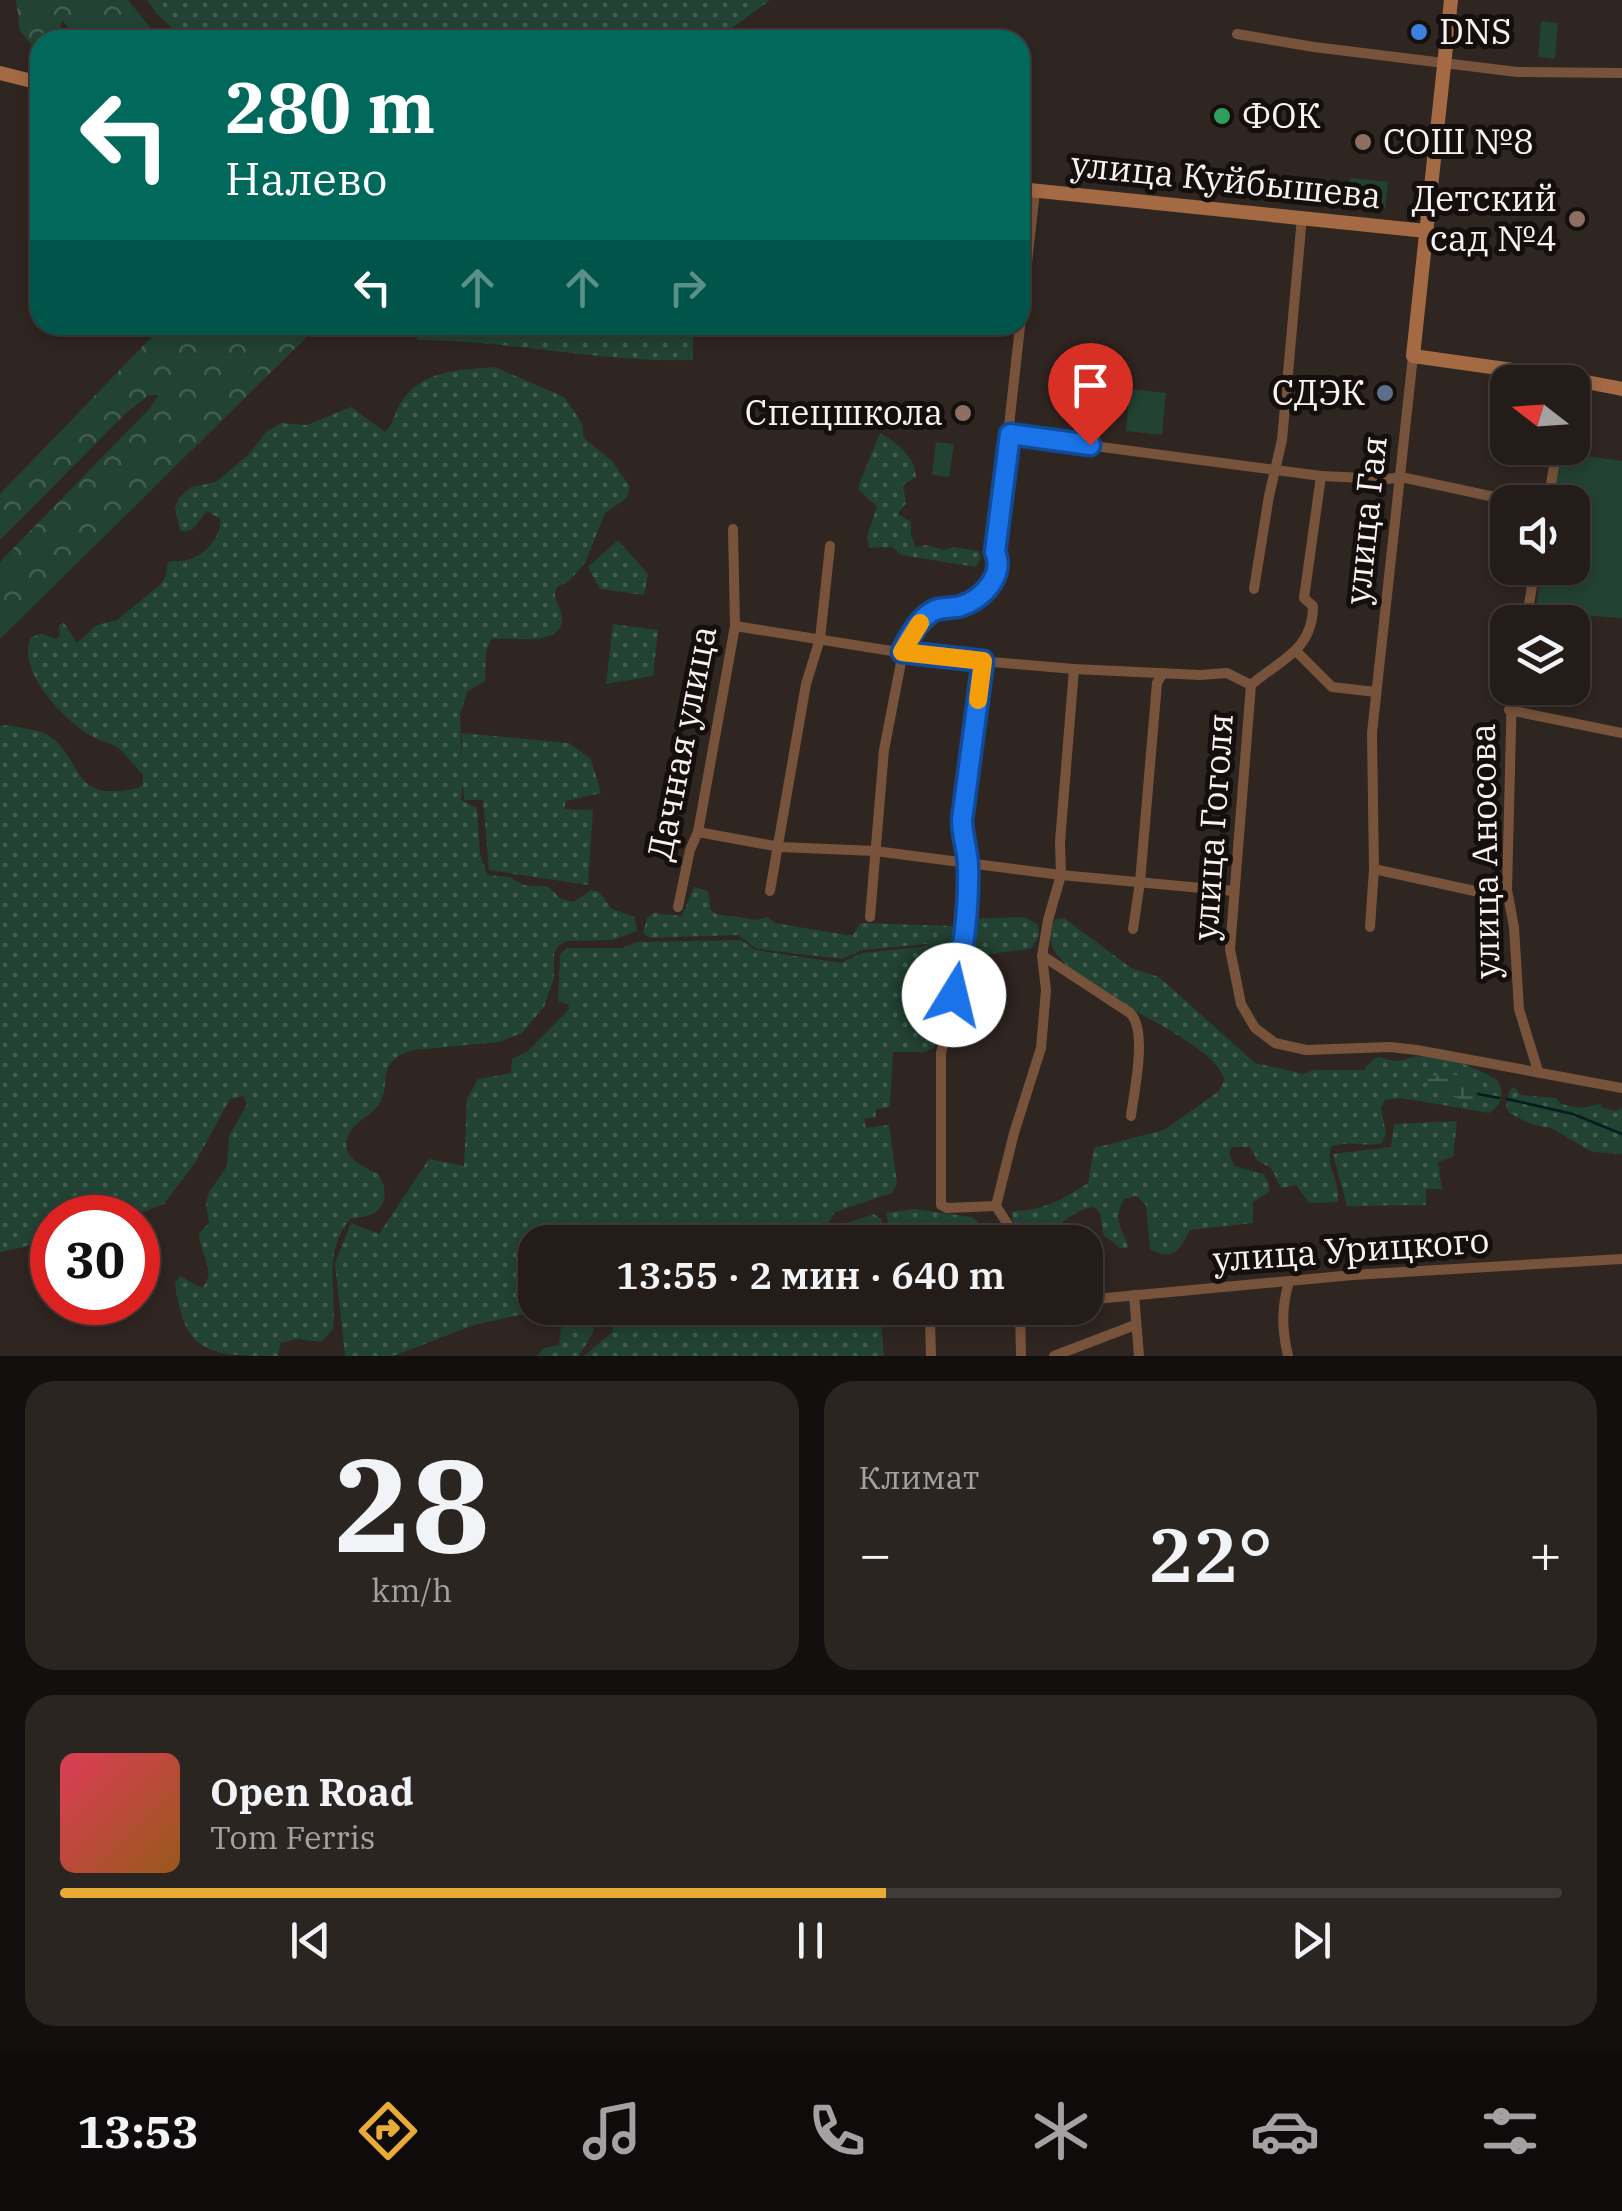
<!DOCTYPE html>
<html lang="ru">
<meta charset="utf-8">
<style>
:root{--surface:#231c19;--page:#2b2522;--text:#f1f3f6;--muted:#a3a1a2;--line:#403a38;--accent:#e9ab38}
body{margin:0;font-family:"IBM Plex Serif",serif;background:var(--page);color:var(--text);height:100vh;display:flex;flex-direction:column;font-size:38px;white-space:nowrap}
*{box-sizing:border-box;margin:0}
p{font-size:32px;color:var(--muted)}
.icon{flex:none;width:55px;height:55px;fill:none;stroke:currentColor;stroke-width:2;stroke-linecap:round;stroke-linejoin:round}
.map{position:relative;height:1356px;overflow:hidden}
.panel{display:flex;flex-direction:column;gap:25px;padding:25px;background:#130f0e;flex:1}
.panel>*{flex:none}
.top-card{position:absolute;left:30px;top:30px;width:1000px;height:305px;border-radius:30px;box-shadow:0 5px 15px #0003,0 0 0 2px var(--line);background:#00695c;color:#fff;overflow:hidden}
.needle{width:65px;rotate:287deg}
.controls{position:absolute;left:1490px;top:365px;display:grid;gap:20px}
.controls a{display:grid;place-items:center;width:100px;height:100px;border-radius:20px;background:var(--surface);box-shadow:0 5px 15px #0003,0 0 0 2px var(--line);font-size:50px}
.speed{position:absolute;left:30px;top:1195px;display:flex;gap:20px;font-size:50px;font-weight:700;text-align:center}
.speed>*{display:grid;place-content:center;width:130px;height:130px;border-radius:50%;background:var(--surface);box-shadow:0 5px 15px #0003,0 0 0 2px var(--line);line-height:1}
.speed .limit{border:15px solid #d22;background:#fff;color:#111}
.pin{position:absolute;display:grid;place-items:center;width:85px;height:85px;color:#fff;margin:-102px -42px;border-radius:50% 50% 50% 0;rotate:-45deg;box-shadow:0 0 10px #0007}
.pin .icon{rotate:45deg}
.me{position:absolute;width:110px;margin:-55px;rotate:9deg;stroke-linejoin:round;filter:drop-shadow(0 0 8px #0008)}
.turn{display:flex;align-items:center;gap:35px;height:210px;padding:0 30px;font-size:45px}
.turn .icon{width:130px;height:130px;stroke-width:2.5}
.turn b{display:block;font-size:70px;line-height:85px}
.lanes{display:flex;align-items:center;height:95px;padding:0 30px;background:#0003;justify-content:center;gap:50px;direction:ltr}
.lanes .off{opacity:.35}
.big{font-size:75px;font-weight:600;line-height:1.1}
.panel .card{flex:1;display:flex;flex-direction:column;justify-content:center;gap:15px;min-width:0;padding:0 35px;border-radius:30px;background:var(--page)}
.panel .dial{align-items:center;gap:0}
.dial b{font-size:130px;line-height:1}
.song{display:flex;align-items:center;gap:30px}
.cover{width:120px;height:120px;border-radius:15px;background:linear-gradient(135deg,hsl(350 70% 55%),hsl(30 70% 35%))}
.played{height:10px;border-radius:5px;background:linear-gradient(90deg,var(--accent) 55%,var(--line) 55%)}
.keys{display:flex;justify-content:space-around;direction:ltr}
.heat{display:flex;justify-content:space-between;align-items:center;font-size:55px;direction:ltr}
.panel .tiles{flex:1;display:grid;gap:25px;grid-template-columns:1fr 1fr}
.card:last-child{grid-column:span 2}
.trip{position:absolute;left:518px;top:1225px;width:585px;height:100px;border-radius:30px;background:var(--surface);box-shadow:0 5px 15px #0003,0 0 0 2px var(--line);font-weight:600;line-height:100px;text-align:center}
.dock{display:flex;height:160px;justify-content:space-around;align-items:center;background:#0e0b0a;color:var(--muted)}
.dock .icon{width:70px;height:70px}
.dock .selected{color:var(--accent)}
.dock b{font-size:45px;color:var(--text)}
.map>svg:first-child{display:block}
</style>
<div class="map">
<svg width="1622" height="1356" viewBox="0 0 1622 1356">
<defs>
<pattern id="grass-dots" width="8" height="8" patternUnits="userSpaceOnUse" patternTransform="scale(2.5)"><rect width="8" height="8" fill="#224233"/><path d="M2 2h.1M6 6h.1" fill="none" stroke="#435e51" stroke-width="1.8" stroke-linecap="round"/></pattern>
<pattern id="forest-crowns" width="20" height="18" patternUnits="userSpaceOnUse" patternTransform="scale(2.5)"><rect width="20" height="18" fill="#224233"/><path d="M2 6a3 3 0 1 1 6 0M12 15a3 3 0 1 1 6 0" fill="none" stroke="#435e51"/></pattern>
<pattern id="wetland-marsh" width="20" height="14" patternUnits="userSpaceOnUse" patternTransform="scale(2.5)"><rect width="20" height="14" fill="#224233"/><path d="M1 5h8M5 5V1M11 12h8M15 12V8" fill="none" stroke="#435e51"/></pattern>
</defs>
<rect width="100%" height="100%" fill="#2f2521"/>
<g fill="url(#grass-dots)">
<polygon points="147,0 770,0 728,31 733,40 185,40 157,14"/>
<path d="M418,325H693V360C600,363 510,340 417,340Z"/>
<path d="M495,367L564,397L582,423L584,438L612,461L630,487L627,498L605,513L585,563L569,581L557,587C551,600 561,604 562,617C564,649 509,636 491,639L486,652L485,681L468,691L460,714L462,762V733L569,743L591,759L601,793L566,801L564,809L593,810L588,885L489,870L483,800H464L463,782L461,800L477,808L480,854L487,875L509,877L524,885L549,887L560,898L573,902L591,890L598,891L612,909L635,917L637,931L613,940L566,941L558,946L554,954V978L544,1007L522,1033L499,1042L414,1050C372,1062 394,1084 378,1106C371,1115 360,1119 353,1128C334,1153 359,1165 378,1174C389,1188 387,1212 367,1216C361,1218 356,1217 350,1219C322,1254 337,1289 333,1329L321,1342L297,1339L281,1343L278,1356C212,1356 184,1356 175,1283L180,1276L202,1288C218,1270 199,1255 199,1233L209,1223L206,1203L209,1192L227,1166L229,1136L247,1104L243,1096L230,1099L195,1163L164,1204L143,1212L126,1200L111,1198L99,1217L52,1218V1234L24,1247L0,1252V726C9,724 14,726 23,728C31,730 39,730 46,734C86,758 67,804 138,788L143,785V774C133,766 126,753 115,746C108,742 100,741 93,737C65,722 15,670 31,637L42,634L56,639L60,635L59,625L64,623L77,643L97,625L117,620L160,585L166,576L168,562C177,560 185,562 193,558C207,553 223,533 220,519L207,511L193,529L184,532L180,530L175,507L179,498L191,487L216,482L249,454L266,432L281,423L307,425L351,407L385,432C394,424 394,414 400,404C421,369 460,370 495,367Z"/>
<path d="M880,433C896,442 916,457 916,477L903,485L906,503L898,514L911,522V535L916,547L927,545L944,550L953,547L979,551L981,558L976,567L901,555L892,547L869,548L867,536L877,507L859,490V484Z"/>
<polygon points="618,540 648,574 644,595 600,589 588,567"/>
<polygon points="613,624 658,630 653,676 606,684"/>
<path d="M694,887L708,891L711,910L716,914L758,920L767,917L775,923L847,935H853L860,923L953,926L968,919L1024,917L1038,925L1039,936L1031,949L966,957C949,965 945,952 931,946L939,980L935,1047L925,1052H893L890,1107L876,1109V1117L864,1119L866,1128L889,1125L897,1183L892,1193L835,1212L828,1224L789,1242H535V1308H551L474,1325L393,1356H345L335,1263L351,1223L379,1234L429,1159L464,1166L467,1098L478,1079L511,1073L512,1059L528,1051L569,1009L568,1004L558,1001L560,954L567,948H622L637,942L741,940L756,950L841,963L862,953L930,946L926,944L863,950L841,959L757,949L738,935L650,938L643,933L647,918L654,913L682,916Z"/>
<path d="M1064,918L1131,968L1159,977L1255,1063L1304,1074L1313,1070H1364C1380,1050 1378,1060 1398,1061C1403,1061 1408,1058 1413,1057C1442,1054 1473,1065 1497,1080C1505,1091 1502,1106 1489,1113L1401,1098L1385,1100L1381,1108L1386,1134L1382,1143C1364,1148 1348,1139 1331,1147C1325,1166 1341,1184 1338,1202L1309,1203L1296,1185L1281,1188L1271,1168L1258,1161L1250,1147H1232L1229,1152L1234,1166L1264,1174L1269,1184V1192L1253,1202V1223L1190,1230C1180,1247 1176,1263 1150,1249L1146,1205L1136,1196L1124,1199C1111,1224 1124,1227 1128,1248H1120L1103,1235L1100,1213L1094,1207C1077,1209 1054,1223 1054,1242H1031L1013,1224L1012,1211C1045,1210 1060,1201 1088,1183L1094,1148L1164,1130L1219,1091L1224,1080C1213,1028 1016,979 1055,919Z"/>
<polygon points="1514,1087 1521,1095 1556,1098 1561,1104 1581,1108 1600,1104 1603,1108 1617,1111 1622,1108 1622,1154 1592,1152 1551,1128 1533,1125 1509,1113 1506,1106 1510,1090"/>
<polygon points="1457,1121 1453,1157 1438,1162 1442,1189 1426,1189 1426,1205 1347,1206 1333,1154 1391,1147 1394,1124"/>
<polygon points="914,1209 972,1217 978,1222 977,1230 954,1242 892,1242 886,1213"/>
<polygon points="874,1214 881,1219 887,1242 810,1242 847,1223"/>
<polygon points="989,1223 1000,1227 1012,1242 962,1242"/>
<polygon points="628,1308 880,1308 884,1356 584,1356 611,1333 619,1313"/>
<polygon points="587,1320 592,1322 594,1331 579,1356 537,1356 544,1348 559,1345 561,1328"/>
</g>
<g fill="url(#forest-crowns)">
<polygon points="16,0 128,0 160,40 81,40 62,21 60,27 69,40 40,40 40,55 20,31"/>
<polygon points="163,325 319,325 0,639 0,562 150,408 158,395 149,395 125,414 0,540 0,494"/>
</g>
<path fill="url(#wetland-marsh)" d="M1448,1073C1461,1076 1477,1081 1478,1097L1462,1101L1445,1090L1424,1082L1426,1077Z"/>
<g fill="#224233">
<polygon points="1541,21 1558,23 1555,59 1538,57"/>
<polygon points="1350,178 1388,182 1385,209 1347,206"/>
<polygon points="1130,389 1166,393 1162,435 1126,431"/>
<polygon points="936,442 954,444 949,477 932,475"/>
<polygon points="1560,452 1622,461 1622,618 1535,612 1542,568 1572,568 1572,502 1552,502"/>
</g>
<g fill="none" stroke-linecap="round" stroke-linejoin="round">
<g stroke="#051c1e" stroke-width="2.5">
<polyline points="1478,1094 1499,1098"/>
<polyline points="1507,1099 1573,1114 1622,1134"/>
</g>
<g stroke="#77533b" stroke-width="10">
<polyline points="1237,34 1314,47 1517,72 1622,73"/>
<polyline points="1010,435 1321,476 1388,479 1401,477 1518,502"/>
<polyline points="1548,502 1557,448"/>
<polyline points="1254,589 1269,496 1282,440 1302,217"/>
<polyline points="1526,622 1535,568"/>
<polyline points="735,626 923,656 1074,669 1200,675 1227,673 1251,685"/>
<polyline points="1297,652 1332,687 1376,692"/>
<polyline points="983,661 962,820 962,841 968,863 961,966 941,1053 941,1205 947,1208 996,1206"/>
<polyline points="1251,685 1230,949 1241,1004 1255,1028 1275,1043 1306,1050 1390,1047 1417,1050 1622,1088"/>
<path d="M1251,685C1279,660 1313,651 1313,606L1304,598L1321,476"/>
<polyline points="1512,688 1507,890 1514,927 1519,1009 1538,1071"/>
<polyline points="1509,710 1622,733"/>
<polyline points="698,832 780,847 875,851 1061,875 1234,891"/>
<polyline points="1374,869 1479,892 1507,890"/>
<polyline points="770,891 806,684 820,639 830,546"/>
<polyline points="678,907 690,850 698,832 735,626 733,529"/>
<polyline points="870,917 884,750 903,652 925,616 935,609 960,606 978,598 999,568 995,552 1035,191"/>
<polyline points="1370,927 1374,869 1372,733 1413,356"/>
<polyline points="1133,929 1140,882 1157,683 1163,673"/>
<path d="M1043,956L1130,1013C1148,1030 1134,1091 1131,1116"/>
<polyline points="996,1206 1014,1133 1041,1048 1046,990 1042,956 1048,920 1061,875 1060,842 1074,669"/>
<polyline points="996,1206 1019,1242"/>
<polyline points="1134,1295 1139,1356"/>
<polyline points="1085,1300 1353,1275 1622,1259"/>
<polyline points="1020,1308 1021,1356"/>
<polyline points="931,1356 930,1321 1002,1308"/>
<polyline points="1054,1356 1135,1325"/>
<path d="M1288,1356C1282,1329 1281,1308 1289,1282"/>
</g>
<g stroke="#a36a43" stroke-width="14">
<polyline points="1451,0 1413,356 1555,376 1622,389"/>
<polyline points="0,73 40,83"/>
<polyline points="1020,189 1426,231"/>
</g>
</g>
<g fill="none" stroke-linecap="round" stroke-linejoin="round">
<g stroke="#114b97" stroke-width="25">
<path id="route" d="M954,995C963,954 969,909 968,867C968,851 962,836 962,820L983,661L902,652C908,639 918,621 930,613C939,606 950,609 961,606C983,599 1005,575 995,552L1010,434L1090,445"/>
</g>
<use href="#route" stroke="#1a73e8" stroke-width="18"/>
<polyline stroke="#f59e0b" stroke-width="18" points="920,623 902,652 983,661 978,700"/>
</g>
<circle fill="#3f7fe0" stroke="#140f0d" stroke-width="4" cx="1419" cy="32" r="10"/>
<circle fill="#2e9e5b" stroke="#140f0d" stroke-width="4" cx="1222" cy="116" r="10"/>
<g fill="#8d6e63" stroke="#140f0d" stroke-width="4">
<circle cx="1363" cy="142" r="10"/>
<circle cx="1577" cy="219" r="10"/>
<circle cx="963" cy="413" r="10"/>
</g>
<circle fill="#5c6f8a" stroke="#140f0d" stroke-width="4" cx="1385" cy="393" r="10"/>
<g text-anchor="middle" stroke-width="10" stroke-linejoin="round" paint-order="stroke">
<g font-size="35" fill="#faf2f0" stroke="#140f0d" text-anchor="start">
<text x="1439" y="44">DNS</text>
<text x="1242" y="128">ФОК</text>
<text x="1383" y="154">СОШ №8</text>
<text x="1557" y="211" text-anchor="end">Детский<tspan x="1557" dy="40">сад №4</tspan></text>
<text x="1365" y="405" text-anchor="end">СДЭК</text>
<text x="943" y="425" text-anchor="end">Спецшкола</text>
</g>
<g font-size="35" fill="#faf2f0" stroke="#140f0d">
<text transform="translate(1226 180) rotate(6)" y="12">улица Куйбышева</text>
<text transform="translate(1366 520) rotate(-84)" y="12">улица Гая</text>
<text transform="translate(682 743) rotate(-79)" y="12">Дачная улица</text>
<text transform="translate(1213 827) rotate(-86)" y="12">улица Гоголя</text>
<text transform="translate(1485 851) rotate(-91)" y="12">улица Аносова</text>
<text transform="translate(1351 1250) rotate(-4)" y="12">улица Урицкого</text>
</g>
</g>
</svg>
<div class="controls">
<a><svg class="needle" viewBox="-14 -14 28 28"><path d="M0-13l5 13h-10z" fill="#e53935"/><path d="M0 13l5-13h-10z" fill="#a3a1a2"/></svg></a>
<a><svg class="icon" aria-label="sound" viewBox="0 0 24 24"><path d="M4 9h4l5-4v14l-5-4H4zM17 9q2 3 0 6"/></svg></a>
<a><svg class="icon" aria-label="layers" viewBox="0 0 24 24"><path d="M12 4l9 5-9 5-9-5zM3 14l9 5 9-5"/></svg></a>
</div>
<div class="speed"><div class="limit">30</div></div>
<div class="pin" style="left:1090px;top:445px;background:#d93025"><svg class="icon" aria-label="arrive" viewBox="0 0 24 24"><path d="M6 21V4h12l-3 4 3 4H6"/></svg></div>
<svg class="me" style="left:954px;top:995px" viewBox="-20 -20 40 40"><circle r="19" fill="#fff"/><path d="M0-13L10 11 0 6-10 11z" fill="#1a73e8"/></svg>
<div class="trip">13:55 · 2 мин · 640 m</div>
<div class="top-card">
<div class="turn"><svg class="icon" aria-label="left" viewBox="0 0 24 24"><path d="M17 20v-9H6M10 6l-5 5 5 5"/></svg><div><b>280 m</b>Налево</div></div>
<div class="lanes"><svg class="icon" aria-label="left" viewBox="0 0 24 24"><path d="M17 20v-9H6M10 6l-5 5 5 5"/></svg><svg class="icon off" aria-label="ahead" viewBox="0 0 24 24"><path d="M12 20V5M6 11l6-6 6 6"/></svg><svg class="icon off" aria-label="ahead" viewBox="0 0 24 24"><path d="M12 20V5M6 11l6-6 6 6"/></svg><svg class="icon off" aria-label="right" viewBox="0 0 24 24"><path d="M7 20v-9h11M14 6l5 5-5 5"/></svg></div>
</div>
</div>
<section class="panel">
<div class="tiles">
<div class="card dial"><b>28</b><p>km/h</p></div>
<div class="card"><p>Климат</p>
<div class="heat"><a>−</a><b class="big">22°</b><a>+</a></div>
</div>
<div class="card">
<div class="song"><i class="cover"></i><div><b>Open Road</b><p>Tom Ferris</p></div></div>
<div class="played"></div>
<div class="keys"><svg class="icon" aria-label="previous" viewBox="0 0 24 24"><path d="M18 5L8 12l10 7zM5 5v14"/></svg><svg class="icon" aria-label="pause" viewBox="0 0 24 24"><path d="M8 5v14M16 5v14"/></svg><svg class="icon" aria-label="next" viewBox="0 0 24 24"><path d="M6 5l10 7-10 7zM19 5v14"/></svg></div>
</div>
</div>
</section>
<nav class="dock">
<b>13:53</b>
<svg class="icon selected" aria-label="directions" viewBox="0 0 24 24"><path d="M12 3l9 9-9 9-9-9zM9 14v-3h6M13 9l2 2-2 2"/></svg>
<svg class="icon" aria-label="music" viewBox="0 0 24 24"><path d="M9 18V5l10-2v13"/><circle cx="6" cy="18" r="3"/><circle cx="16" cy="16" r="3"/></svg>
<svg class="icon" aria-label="phone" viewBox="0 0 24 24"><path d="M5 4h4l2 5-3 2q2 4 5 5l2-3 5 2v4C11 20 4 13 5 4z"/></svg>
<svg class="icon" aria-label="climate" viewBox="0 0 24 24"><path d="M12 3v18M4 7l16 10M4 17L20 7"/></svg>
<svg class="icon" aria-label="car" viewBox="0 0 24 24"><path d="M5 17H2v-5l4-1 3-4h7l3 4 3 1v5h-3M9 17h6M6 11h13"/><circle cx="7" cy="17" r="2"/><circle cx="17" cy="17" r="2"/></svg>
<svg class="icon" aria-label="filters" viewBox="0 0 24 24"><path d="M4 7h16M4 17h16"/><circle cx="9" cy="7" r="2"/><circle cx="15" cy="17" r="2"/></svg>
</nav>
